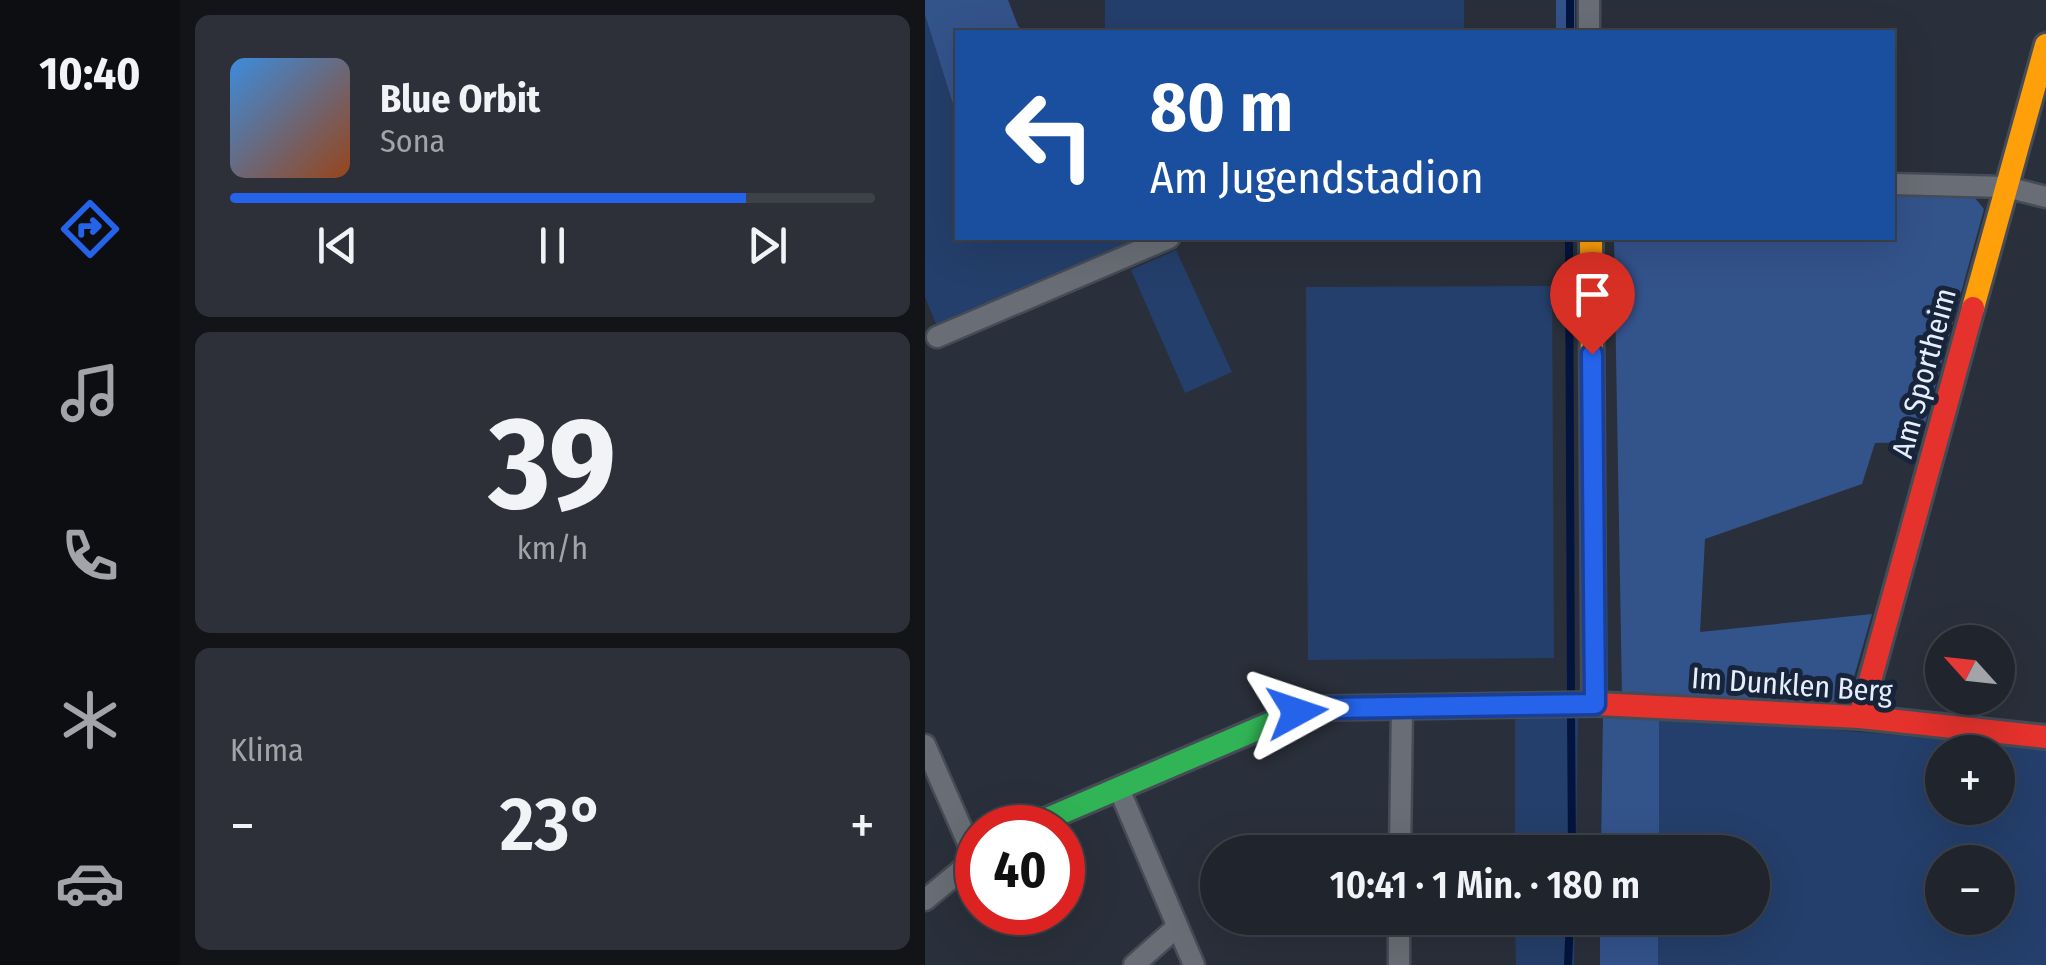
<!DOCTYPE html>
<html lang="de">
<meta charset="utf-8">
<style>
:root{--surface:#20242c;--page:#2d3038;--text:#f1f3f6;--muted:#a2a4a9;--line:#3d4148;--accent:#2563eb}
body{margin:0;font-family:"Fira Sans Condensed",sans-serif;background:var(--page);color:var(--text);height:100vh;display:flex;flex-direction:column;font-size:38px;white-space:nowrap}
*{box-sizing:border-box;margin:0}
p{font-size:32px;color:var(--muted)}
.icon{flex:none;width:55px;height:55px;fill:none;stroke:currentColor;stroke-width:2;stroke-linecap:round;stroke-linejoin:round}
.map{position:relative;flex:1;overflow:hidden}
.details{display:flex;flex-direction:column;gap:15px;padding:15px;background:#121418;width:745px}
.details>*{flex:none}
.hud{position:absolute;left:30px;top:30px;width:940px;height:210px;border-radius:0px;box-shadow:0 10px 40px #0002,0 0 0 2px var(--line);background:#1a4fa0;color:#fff;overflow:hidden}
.needle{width:65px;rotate:297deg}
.fabs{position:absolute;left:1000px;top:625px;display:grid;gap:20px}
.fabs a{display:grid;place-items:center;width:90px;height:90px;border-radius:50%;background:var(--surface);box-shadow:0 10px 40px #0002,0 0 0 2px var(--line);font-size:50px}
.speed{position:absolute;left:30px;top:805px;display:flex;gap:20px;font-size:50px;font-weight:700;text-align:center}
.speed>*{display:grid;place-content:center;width:130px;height:130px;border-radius:50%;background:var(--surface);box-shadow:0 10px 40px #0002,0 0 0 2px var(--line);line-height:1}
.speed .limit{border:15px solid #d22;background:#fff;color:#111}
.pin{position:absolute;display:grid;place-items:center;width:85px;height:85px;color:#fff;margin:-102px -42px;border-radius:50% 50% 50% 0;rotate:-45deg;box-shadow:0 0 10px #0007}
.pin .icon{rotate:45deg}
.me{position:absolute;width:110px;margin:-55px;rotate:85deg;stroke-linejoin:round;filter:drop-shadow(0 0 8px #0008)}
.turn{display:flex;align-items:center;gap:35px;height:210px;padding:0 30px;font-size:45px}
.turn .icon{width:130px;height:130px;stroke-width:2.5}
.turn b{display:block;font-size:70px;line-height:85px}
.big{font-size:75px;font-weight:600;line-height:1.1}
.details .card{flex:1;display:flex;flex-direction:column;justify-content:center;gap:15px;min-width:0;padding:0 35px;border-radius:15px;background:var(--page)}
.details .dial{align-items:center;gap:0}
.dial b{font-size:130px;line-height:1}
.song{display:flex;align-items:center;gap:30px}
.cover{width:120px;height:120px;border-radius:15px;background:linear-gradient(135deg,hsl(210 70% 55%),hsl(20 70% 35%))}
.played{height:10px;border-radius:5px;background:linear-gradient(90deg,var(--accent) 80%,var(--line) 80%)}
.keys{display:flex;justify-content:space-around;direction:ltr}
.heat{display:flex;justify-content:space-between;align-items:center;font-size:55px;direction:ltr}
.trip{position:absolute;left:275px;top:835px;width:570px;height:100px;border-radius:50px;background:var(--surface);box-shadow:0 10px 40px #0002,0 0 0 2px var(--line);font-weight:600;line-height:100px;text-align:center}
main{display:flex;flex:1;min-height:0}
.menu{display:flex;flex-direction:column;width:180px;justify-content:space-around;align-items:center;background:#0d0e12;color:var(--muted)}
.menu .icon{width:70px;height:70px}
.menu .selected{color:var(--accent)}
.menu b{font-size:45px;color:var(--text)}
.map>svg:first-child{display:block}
</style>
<main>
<nav class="menu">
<b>10:40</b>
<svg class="icon selected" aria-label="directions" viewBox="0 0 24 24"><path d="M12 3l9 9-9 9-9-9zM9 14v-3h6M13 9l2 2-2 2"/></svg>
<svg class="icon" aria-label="music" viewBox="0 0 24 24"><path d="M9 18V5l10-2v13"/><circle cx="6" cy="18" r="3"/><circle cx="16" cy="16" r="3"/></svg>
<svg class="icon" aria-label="phone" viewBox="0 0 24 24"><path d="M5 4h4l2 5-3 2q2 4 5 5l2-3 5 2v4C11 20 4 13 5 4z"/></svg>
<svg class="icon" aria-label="climate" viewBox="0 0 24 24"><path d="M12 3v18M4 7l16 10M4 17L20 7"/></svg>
<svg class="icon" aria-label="car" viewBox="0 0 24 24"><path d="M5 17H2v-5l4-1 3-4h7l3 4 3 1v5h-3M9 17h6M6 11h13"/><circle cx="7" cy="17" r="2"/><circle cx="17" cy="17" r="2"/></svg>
</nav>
<section class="details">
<div class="card">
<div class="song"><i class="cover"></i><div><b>Blue Orbit</b><p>Sona</p></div></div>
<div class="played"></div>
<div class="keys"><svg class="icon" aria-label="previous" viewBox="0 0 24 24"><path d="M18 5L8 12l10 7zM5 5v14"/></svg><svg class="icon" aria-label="pause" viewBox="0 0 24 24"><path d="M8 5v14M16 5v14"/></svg><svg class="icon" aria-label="next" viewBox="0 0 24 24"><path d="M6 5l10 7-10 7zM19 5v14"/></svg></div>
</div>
<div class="card dial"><b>39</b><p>km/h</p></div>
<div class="card"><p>Klima</p>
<div class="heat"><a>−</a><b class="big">23°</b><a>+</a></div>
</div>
</section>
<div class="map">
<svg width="1121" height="965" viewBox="0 0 1121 965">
<rect width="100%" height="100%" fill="#2a303b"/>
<g fill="#243f6b" fill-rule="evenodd">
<rect x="180" y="0" width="359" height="32"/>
<polygon points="0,15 32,117 32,238 215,238 14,331 0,297"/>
<polygon points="251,250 307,372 260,393 206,270"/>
<polygon points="627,286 629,658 383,660 381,287"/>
<path d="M734,715L1121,748V965H733V918H828V852H734ZM1018,752H1072V808H1018ZM1018,862H1072V918H1018Z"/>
<polygon points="590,716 653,717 651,852 590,852"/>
<polygon points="590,918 650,918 649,965 591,965"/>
</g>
<g fill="#33538b">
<polygon points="0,0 83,0 93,26 100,32 32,32 32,117 0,15"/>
<rect x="631" y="0" width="19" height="32"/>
<polygon points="968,191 1045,192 1059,209 995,442 950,443 937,484 780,539 775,632 947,614 925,691 904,703 697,696 689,238 968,238"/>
<polygon points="678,713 734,715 734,852 676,852"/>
<rect x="675" y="918" width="58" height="47"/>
</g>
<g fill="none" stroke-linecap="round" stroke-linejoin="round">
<g stroke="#04153d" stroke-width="8">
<polyline points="645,0 645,32"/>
<polyline points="644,238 646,698"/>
<polyline points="646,712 647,852"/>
<polyline points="643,965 645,918"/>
</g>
<g stroke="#464c56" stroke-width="25">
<g id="street">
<polyline points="664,0 664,32"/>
<polyline points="968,184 1081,187 1121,197"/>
<polyline points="12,337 244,238"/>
<polyline points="0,745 50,859"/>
<polyline points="194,789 269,965"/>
<polyline points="475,852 477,707"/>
<polyline points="0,900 52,857"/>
<polyline points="209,965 252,927"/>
<polyline points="474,965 474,918"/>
</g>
</g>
<g stroke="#464c56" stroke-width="28">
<polyline id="fast" points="101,828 372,712 405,708 672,704"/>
</g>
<g stroke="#464c56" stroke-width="28">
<g id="slow">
<polyline points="666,238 669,704"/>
<polyline points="1048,308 1121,45"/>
</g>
</g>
<g stroke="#464c56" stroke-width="28">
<g id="jam">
<polyline points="672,704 935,717 1121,737"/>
<polyline points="935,717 1048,308"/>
</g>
</g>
<use href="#street" stroke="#696e76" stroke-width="20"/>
<use href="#fast" stroke="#30b455" stroke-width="22"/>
<use href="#slow" stroke="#ff9f0a" stroke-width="22"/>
<use href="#jam" stroke="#e5322d" stroke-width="22"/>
</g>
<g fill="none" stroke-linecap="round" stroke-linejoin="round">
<g stroke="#184099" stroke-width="25">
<polyline id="route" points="372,712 405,708 670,704 667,354"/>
</g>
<use href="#route" stroke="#2563eb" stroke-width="18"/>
</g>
<g text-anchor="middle" stroke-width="10" stroke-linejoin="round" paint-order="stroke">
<g font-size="30" fill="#e5eefc" stroke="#182439">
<text transform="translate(999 373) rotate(-75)" y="10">Am Sportheim</text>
<text transform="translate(867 685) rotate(4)" y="10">Im Dunklen Berg</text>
</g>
</g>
</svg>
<div class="fabs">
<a><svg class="needle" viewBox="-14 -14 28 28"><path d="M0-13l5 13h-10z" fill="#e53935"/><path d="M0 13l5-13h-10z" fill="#a2a4a9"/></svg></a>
<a>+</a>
<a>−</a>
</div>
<div class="speed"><div class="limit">40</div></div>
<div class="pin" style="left:667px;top:354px;background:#d93025"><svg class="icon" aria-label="arrive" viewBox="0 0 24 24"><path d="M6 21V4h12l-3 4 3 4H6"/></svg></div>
<svg class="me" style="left:372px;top:712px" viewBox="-20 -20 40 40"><path d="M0-17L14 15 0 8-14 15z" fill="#2563eb" stroke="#fff" stroke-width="4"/></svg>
<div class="trip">10:41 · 1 Min. · 180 m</div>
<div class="hud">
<div class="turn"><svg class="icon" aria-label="left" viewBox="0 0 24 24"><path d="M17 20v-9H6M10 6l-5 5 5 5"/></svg><div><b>80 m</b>Am Jugendstadion</div></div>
</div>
</div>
</main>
